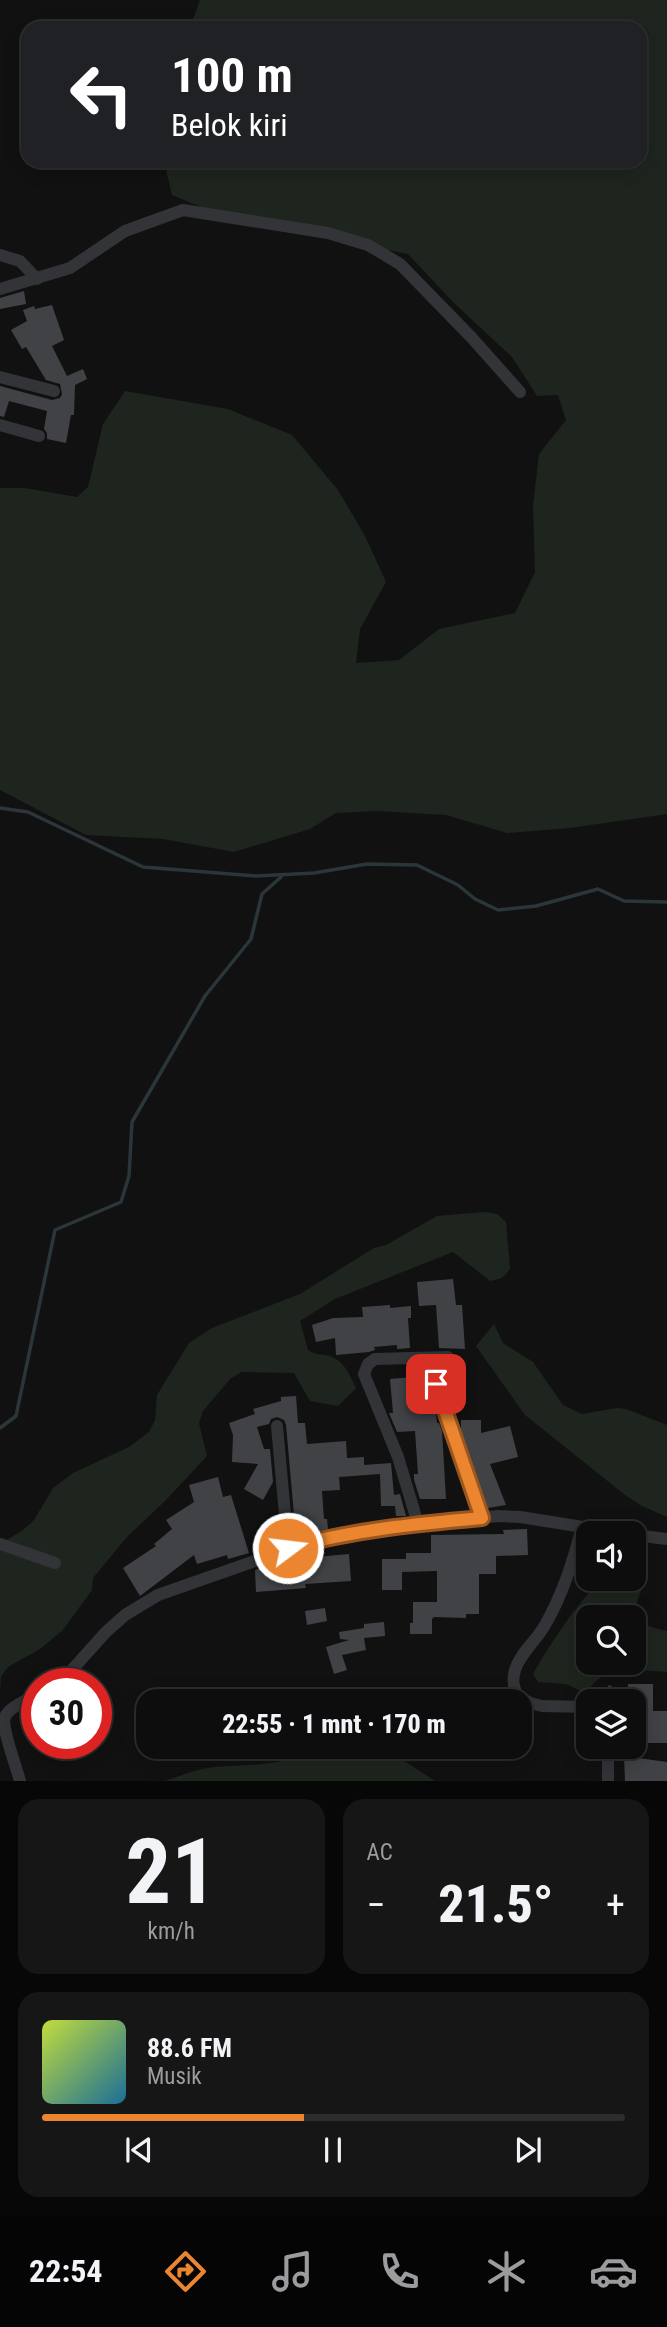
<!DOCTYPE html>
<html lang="id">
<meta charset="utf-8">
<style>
:root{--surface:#0d0d0e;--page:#161617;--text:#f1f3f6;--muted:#9a9c9e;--line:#2d2d2e;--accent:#eb8530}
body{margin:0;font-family:"Roboto Condensed",sans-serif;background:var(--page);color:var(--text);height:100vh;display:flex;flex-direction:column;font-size:26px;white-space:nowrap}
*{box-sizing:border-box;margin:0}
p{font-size:23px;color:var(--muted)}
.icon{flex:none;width:38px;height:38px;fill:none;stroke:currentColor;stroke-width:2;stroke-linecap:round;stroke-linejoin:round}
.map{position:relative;height:1781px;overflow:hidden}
.drawer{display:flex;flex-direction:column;gap:18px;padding:18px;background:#070708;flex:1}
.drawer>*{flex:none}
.top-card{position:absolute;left:21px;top:21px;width:626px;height:147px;border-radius:21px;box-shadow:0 4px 18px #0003,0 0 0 2px var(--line);background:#202124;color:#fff;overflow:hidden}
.fabs{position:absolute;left:576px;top:1521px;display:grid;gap:14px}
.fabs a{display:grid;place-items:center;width:70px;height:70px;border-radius:14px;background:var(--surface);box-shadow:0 4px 18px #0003,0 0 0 2px var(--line);font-size:35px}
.speed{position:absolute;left:21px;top:1668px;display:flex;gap:14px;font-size:35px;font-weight:700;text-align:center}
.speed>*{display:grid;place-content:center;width:91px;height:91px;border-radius:50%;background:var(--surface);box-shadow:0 4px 18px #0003,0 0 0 2px var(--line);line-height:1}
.speed .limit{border:10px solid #d22;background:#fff;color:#111}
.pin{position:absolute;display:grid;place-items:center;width:60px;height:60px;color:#fff;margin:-30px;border-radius:14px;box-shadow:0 4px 10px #0006}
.me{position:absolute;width:77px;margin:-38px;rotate:75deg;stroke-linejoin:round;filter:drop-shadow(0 0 5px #0008)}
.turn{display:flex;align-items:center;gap:24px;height:147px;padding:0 35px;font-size:32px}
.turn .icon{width:91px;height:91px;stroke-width:2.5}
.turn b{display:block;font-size:49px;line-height:60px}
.big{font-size:52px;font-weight:800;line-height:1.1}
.drawer .card{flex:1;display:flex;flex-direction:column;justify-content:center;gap:10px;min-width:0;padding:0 24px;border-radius:21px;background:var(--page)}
.drawer .dial{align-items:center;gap:0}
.dial b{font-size:91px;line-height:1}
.song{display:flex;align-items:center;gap:21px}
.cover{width:84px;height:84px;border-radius:10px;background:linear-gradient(135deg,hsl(70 70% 55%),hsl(200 70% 35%))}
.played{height:7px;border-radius:4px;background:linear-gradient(90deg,var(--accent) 45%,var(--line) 45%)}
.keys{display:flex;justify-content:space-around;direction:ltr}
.heat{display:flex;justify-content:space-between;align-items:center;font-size:38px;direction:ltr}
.drawer .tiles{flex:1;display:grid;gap:18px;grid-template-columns:1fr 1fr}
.card:last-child{grid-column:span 2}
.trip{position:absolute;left:136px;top:1689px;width:396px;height:70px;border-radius:21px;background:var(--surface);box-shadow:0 4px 18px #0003,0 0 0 2px var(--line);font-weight:800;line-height:70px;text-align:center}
.menu{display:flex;height:112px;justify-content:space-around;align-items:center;background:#050506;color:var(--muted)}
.menu .icon{width:49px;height:49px}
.menu .active{color:var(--accent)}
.menu b{font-size:32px;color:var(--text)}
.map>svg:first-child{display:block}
</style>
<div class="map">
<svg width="667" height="1781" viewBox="0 0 667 1781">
<rect width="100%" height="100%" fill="#111112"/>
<g fill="#1e251e" fill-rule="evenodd">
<polygon points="200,0 667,0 667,814 570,828 507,833 446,815 377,811 336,813 310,829 234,852 163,839 86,835 0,790 0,488 25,488 77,497 88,487 103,424 125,391 228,409 292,435 338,490 365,536 386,582 360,629 356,663 399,660 439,629 515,613 535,572 533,506 539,454 566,420 558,395 537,396 512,357 453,302 408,254 260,225 213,212 172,195 164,161 640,161 640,28 190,28"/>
<path d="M485,1212L497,1214L506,1222L510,1269L502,1278L490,1281L453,1252L335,1299L300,1321L308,1350C314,1354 317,1354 325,1355C344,1359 348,1372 356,1388L338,1406L310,1401L294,1373L242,1372L231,1378L203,1411L199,1423L207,1456L165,1501L127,1537L93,1578L92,1590L62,1631L40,1649L8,1667L1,1677L0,1692V1544L23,1530L34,1520L53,1488L73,1473L129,1447L149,1432L155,1420L157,1395L189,1343L212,1328L300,1294L374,1248L386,1245L437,1216Z"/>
<polygon points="494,1324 503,1343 533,1362 563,1405 582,1414 617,1408 626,1409 667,1425 667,1517 642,1506 625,1495 525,1415 476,1346"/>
<path d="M634,1569L647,1577C633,1610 625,1622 667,1631V1672C652,1671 618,1668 605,1675C596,1679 591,1688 583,1692L566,1684L538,1682L533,1674C549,1646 579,1599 603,1579L634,1578ZM588,1617H634V1662H588Z"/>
<path d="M314,1746L371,1748L406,1762L435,1781H165C177,1777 190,1772 202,1769C238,1762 284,1771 314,1746Z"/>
</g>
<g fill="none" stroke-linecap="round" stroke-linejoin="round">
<g stroke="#2b363b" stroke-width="3.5">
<polyline points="0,808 28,812 143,867 256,876 314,873 367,864 417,865 458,885 475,899 498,910 536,906 598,889 624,901 667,902"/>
<polyline points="0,1428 16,1416 55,1230 121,1202 129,1176 132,1122 205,996 251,939 262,894 281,877"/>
</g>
</g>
<g fill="#404245">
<polygon points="24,291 26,304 0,309 0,298"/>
<polygon points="52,305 64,340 52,346 67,376 83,369 87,379 75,385 74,415 71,415 66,443 47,439 47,433 44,429 47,411 9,401 4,417 0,416 0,386 52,400 60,398 62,394 60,384 46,380 26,347 22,349 11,330 27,321 23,310 34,306 35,309"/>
<polygon points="453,1279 456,1305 462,1305 465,1349 439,1348 436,1305 419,1306 417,1282"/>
<polygon points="390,1305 390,1308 411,1306 411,1318 408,1318 410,1348 397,1349 397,1345 374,1347 375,1350 369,1352 336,1355 335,1338 316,1342 312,1325 333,1318 363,1317 362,1307"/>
<polygon points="424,1376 432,1408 434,1408 436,1413 437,1423 439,1423 442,1431 446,1499 420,1499 414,1480 414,1474 418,1474 415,1431 397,1432 389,1413 393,1413 390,1379"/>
<polygon points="296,1396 298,1423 305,1423 307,1444 346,1441 347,1458 364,1457 364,1465 391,1463 394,1495 400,1494 406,1516 396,1516 395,1506 381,1506 380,1474 339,1477 340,1490 322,1491 324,1519 327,1519 328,1529 296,1537 286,1425 284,1420 277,1417 271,1419 269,1424 257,1427 264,1449 270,1449 273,1482 263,1500 244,1489 258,1464 232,1462 233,1435 229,1423 255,1414 253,1409 281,1401 281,1397"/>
<polygon points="461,1420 481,1420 481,1433 510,1426 518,1457 490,1464 506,1505 488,1508 461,1434"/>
<polygon points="218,1477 223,1497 231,1495 249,1553 228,1559 227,1555 197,1564 194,1555 140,1596 123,1568 156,1546 154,1544 172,1529 166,1520 194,1502 189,1485"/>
<polygon points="527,1529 528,1555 496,1556 496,1574 479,1574 479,1614 466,1614 466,1618 434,1617 432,1619 432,1634 410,1634 410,1623 413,1623 413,1602 437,1602 437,1571 402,1572 402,1590 382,1590 382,1559 406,1559 406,1553 431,1553 431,1535 504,1534 503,1530"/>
<polygon points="316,1549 316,1557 349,1554 351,1581 305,1584 306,1588 256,1592 255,1570 274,1563 306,1561 305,1553"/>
<polygon points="325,1608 327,1621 307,1625 305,1611"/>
<polygon points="384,1622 385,1636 364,1638 366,1650 342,1655 347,1670 334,1674 326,1647 349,1640 340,1639 339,1632 364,1628 364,1624"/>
<polygon points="628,1684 653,1684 653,1711 667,1711 667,1743 634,1743 634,1701 609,1701 602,1697 609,1685 628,1696"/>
<polygon points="624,1756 667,1762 667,1781 625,1781"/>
</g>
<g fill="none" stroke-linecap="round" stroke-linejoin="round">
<g stroke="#323437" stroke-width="12">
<polyline points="0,255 20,261 37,279"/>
<polyline points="0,289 70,268 125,231 183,210 328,233 368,245 400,264 472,338 520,392"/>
<polyline points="0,377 54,391"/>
<polyline points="0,425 39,436"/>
<polyline points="427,1358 453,1437 482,1518"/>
<polyline points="277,1426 288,1548"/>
<polyline points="418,1524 398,1457 364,1374 368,1364 375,1359 448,1357"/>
<path d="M582,1527C573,1561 563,1594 545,1625C537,1640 520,1653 515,1670C512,1680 513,1687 518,1696L530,1703L542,1706L588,1707"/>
<polyline points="634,1535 667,1539"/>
<polyline points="0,1544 55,1563"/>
<polyline points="53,1684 70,1672 106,1632 125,1615 158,1595 312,1541 381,1528 498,1516 520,1517 621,1533"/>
<path d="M20,1781C17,1768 1,1728 5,1717C10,1706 28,1700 37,1694"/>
<polyline points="608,1781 608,1746"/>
</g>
</g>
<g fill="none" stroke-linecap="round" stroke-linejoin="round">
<g stroke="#99561f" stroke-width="18">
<path id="route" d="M288,1548C352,1530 416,1524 482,1518L436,1384"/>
</g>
<use href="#route" stroke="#eb8530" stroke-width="12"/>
</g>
</svg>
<div class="fabs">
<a><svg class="icon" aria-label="sound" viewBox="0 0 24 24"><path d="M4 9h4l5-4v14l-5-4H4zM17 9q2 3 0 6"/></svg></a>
<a><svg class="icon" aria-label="search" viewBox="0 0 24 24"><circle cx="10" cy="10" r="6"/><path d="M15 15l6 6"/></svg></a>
<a><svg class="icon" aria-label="layers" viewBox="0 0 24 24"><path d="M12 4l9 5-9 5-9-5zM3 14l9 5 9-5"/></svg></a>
</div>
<div class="speed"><div class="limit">30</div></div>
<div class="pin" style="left:436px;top:1384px;background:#d93025"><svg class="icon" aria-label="arrive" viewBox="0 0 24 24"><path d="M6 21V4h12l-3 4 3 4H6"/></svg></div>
<svg class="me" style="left:288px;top:1548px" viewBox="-20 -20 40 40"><circle r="17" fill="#eb8530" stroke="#fff" stroke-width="3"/><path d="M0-11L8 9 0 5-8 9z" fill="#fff"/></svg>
<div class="trip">22:55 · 1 mnt · 170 m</div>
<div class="top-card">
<div class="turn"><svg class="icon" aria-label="left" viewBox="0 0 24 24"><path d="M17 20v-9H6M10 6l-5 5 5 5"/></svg><div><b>100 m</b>Belok kiri</div></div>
</div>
</div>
<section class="drawer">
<div class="tiles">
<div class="card dial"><b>21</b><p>km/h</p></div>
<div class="card"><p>AC</p>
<div class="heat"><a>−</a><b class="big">21.5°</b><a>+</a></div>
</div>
<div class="card">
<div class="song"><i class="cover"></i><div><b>88.6 FM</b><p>Musik</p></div></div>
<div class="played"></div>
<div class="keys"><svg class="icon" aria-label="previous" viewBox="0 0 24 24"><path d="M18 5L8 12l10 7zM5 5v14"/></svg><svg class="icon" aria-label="pause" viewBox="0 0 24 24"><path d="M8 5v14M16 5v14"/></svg><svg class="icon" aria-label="next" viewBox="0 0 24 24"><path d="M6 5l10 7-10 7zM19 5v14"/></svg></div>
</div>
</div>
</section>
<nav class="menu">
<b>22:54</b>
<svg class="icon active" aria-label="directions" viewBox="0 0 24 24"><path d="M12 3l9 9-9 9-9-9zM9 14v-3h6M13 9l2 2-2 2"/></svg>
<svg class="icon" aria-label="music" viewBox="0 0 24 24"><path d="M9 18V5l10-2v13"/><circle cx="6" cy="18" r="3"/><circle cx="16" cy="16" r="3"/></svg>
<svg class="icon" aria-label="phone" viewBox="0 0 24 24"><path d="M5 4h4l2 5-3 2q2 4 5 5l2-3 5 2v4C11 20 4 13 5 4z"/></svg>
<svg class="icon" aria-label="climate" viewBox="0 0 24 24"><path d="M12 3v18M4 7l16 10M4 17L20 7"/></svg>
<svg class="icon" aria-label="car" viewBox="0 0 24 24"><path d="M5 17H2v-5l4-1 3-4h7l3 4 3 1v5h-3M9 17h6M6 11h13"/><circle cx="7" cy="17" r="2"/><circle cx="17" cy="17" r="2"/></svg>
</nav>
